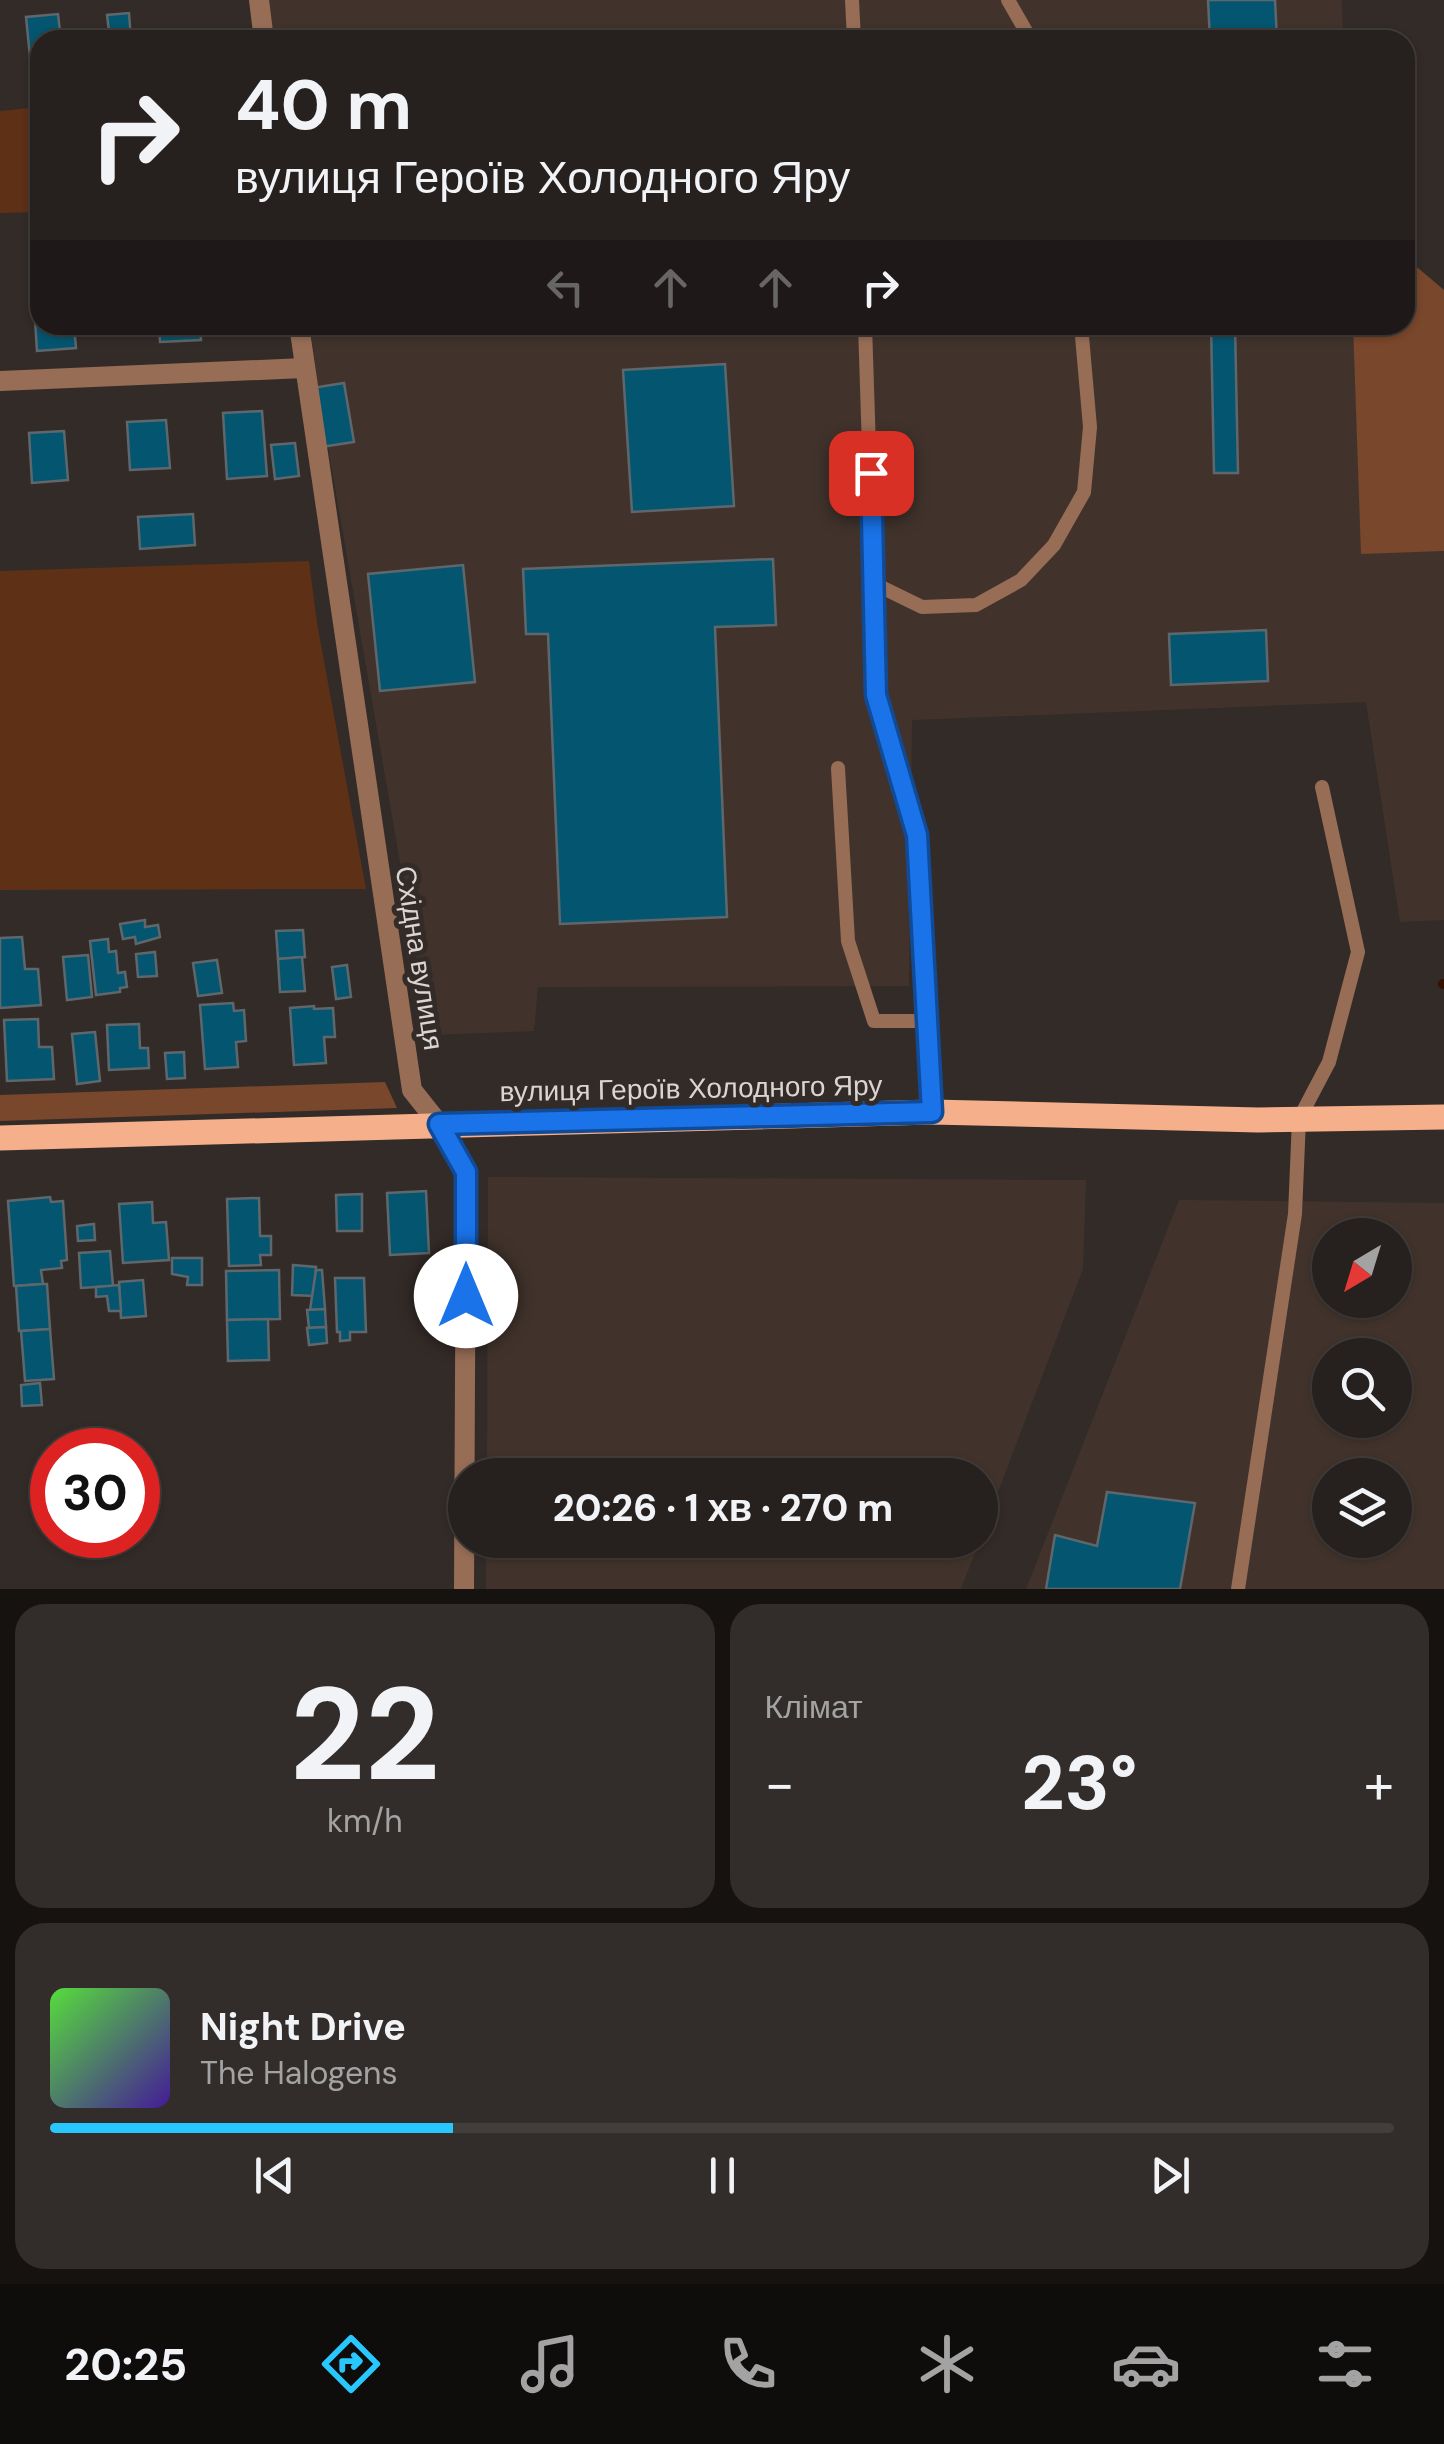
<!DOCTYPE html>
<html lang="uk">
<meta charset="utf-8">
<style>
:root{--surface:#26201e;--page:#322d2b;--text:#f1f3f6;--muted:#a4a3a4;--line:#423e3c;--accent:#28c8ff}
body{margin:0;font-family:"DM Sans",sans-serif;background:var(--page);color:var(--text);height:100vh;display:flex;flex-direction:column;font-size:38px;white-space:nowrap}
*{box-sizing:border-box;margin:0}
p{font-size:32px;color:var(--muted)}
.icon{flex:none;width:55px;height:55px;fill:none;stroke:currentColor;stroke-width:2;stroke-linecap:round;stroke-linejoin:round}
.map{position:relative;height:1589px;overflow:hidden}
.details{display:flex;flex-direction:column;gap:15px;padding:15px;background:#151210;flex:1}
.details>*{flex:none}
.guide{position:absolute;left:30px;top:30px;width:1385px;height:305px;border-radius:30px;box-shadow:0 2px 8px #0004,0 0 0 2px var(--line);background:#26201e;color:var(--text);overflow:hidden}
.needle{width:65px;rotate:218deg}
.tools{position:absolute;left:1312px;top:1218px;display:grid;gap:20px}
.tools a{display:grid;place-items:center;width:100px;height:100px;border-radius:50%;background:var(--surface);box-shadow:0 2px 8px #0004,0 0 0 2px var(--line);font-size:50px}
.speed{position:absolute;left:30px;top:1428px;display:flex;gap:20px;font-size:50px;font-weight:700;text-align:center}
.speed>*{display:grid;place-content:center;width:130px;height:130px;border-radius:50%;background:var(--surface);box-shadow:0 2px 8px #0004,0 0 0 2px var(--line);line-height:1}
.speed .limit{border:15px solid #d22;background:#fff;color:#111}
.pin{position:absolute;display:grid;place-items:center;width:85px;height:85px;color:#fff;margin:-42px;border-radius:20px;box-shadow:0 5px 15px #0006}
.me{position:absolute;width:110px;margin:-55px;rotate:0deg;stroke-linejoin:round;filter:drop-shadow(0 0 8px #0008)}
.turn{display:flex;align-items:center;gap:35px;height:210px;padding:0 40px;font-size:45px}
.turn .icon{width:130px;height:130px;stroke-width:2.5}
.turn b{display:block;font-size:70px;line-height:85px}
.lanes{display:flex;align-items:center;height:95px;padding:0 40px;background:#0003;justify-content:center;gap:50px;direction:ltr}
.lanes .off{opacity:.35}
.big{font-size:75px;font-weight:800;line-height:1.1}
.details .widget{flex:1;display:flex;flex-direction:column;justify-content:center;gap:15px;min-width:0;padding:0 35px;border-radius:30px;background:var(--page)}
.details .dial{align-items:center;gap:0}
.dial b{font-size:130px;line-height:1}
.song{display:flex;align-items:center;gap:30px}
.cover{width:120px;height:120px;border-radius:15px;background:linear-gradient(135deg,hsl(110 70% 55%),hsl(260 70% 35%))}
.played{height:10px;border-radius:5px;background:linear-gradient(90deg,var(--accent) 30%,var(--line) 30%)}
.keys{display:flex;justify-content:space-around;direction:ltr}
.heat{display:flex;justify-content:space-between;align-items:center;font-size:55px;direction:ltr}
.details .tiles{flex:1;display:grid;gap:15px;grid-template-columns:1fr 1fr}
.widget:last-child{grid-column:span 2}
.trip{position:absolute;left:448px;top:1458px;width:550px;height:100px;border-radius:50px;background:var(--surface);box-shadow:0 2px 8px #0004,0 0 0 2px var(--line);font-weight:800;line-height:100px;text-align:center}
.tabs{display:flex;height:160px;justify-content:space-around;align-items:center;background:#0f0d0c;color:var(--muted)}
.tabs .icon{width:70px;height:70px}
.tabs .current{color:var(--accent)}
.tabs b{font-size:45px;color:var(--text)}
.map>svg:first-child{display:block}
</style>
<div class="map">
<svg width="1444" height="1589" viewBox="0 0 1444 1589">
<rect width="100%" height="100%" fill="#332b28"/>
<g fill="#41332c" fill-rule="evenodd">
<polygon points="268,0 1342,0 1343,40 273,40"/>
<polygon points="310,325 1353,325 1362,553 1444,551 1444,920 1400,922 1366,702 912,720 909,986 538,987 534,1031 430,1035 320,401"/>
<polygon points="488,1177 1086,1180 1083,1269 980,1539 980,1475 487,1475"/>
<path d="M1179,1200L1444,1203V1589H1026ZM1330,1235H1395V1300H1330ZM1330,1355H1395V1420H1330ZM1330,1475H1395V1540H1330Z"/>
<polygon points="486,1540 980,1540 961,1589 486,1589"/>
</g>
<g fill="#5e3015">
<polygon points="40,107 40,212 0,213 0,111"/>
<polygon points="309,561 317,623 366,889 0,890 0,571"/>
</g>
<g fill="#79472b">
<polygon points="1405,257 1444,290 1444,551 1361,554 1353,325 1405,325"/>
<polygon points="385,1082 397,1108 0,1121 0,1095"/>
</g>
<g fill="none" stroke-linecap="round" stroke-linejoin="round">
<polyline stroke="#341100" stroke-width="10" points="1443,984 1444,984"/>
</g>
<g fill="#04556f" stroke="#5e676b" stroke-width="2.5">
<polygon points="1208,0 1275,0 1277,40 1210,40"/>
<polygon points="129,13 131,40 110,40 107,15"/>
<polygon points="58,14 61,40 40,40 40,66 31,67 26,17"/>
<polygon points="40,303 40,325 74,325 76,348 37,351 34,304"/>
<polygon points="159,325 200,325 201,340 160,342"/>
<polygon points="1211,325 1235,325 1238,473 1214,473"/>
<polygon points="725,364 734,506 632,512 623,370"/>
<polygon points="344,383 354,442 321,447 312,388"/>
<polygon points="262,411 267,476 227,479 223,413"/>
<polygon points="166,420 170,468 130,470 127,422"/>
<polygon points="64,431 68,480 32,483 29,433"/>
<polygon points="295,443 299,476 275,479 271,445"/>
<polygon points="193,514 195,545 140,549 138,517"/>
<polygon points="773,559 776,625 715,627 727,917 560,924 548,634 526,634 523,569"/>
<polygon points="463,565 475,682 380,691 368,574"/>
<polygon points="1266,630 1268,681 1171,685 1169,634"/>
<polygon points="145,920 145,927 158,925 160,937 136,944 135,937 123,939 120,924"/>
<polygon points="303,930 305,957 278,959 276,931"/>
<polygon points="22,937 25,969 38,969 41,1005 0,1008 0,938"/>
<polygon points="108,939 109,952 116,951 118,973 125,972 127,987 120,988 120,992 96,995 90,941"/>
<polygon points="155,952 157,976 138,977 136,954"/>
<polygon points="88,955 92,997 67,1000 63,957"/>
<polygon points="302,957 305,991 280,992 278,959"/>
<polygon points="217,960 222,993 198,996 193,963"/>
<polygon points="347,965 351,997 336,999 332,967"/>
<polygon points="233,1003 234,1011 244,1010 246,1041 236,1042 238,1067 205,1069 200,1005"/>
<polygon points="314,1006 314,1009 333,1008 335,1037 324,1037 326,1063 294,1065 290,1008"/>
<polygon points="38,1019 39,1047 52,1047 54,1079 7,1081 4,1020"/>
<polygon points="139,1024 140,1048 148,1048 149,1068 109,1070 107,1025"/>
<polygon points="95,1032 100,1081 77,1084 72,1034"/>
<polygon points="184,1052 185,1078 167,1079 165,1053"/>
<polygon points="426,1191 429,1253 390,1255 387,1193"/>
<polygon points="362,1194 362,1231 337,1231 336,1195"/>
<polygon points="50,1197 51,1202 63,1201 67,1260 61,1261 62,1268 41,1270 43,1284 14,1286 8,1201"/>
<polygon points="259,1198 260,1236 271,1236 271,1255 260,1255 261,1265 229,1266 227,1199"/>
<polygon points="152,1202 153,1223 166,1222 169,1260 123,1263 119,1204"/>
<polygon points="94,1224 95,1240 78,1241 77,1226"/>
<polygon points="110,1251 113,1286 81,1288 79,1253"/>
<polygon points="172,1258 202,1258 202,1285 187,1285 188,1277 172,1274"/>
<polygon points="293,1265 316,1267 314,1296 292,1295"/>
<polygon points="279,1270 280,1319 227,1320 226,1271"/>
<polygon points="316,1270 322,1270 325,1309 310,1310"/>
<polygon points="335,1278 364,1278 366,1332 350,1332 350,1340 340,1341 340,1332 337,1332"/>
<polygon points="143,1280 146,1316 121,1318 119,1282"/>
<polygon points="43,1284 47,1284 50,1329 19,1331 16,1286"/>
<polygon points="119,1285 121,1311 109,1311 107,1296 96,1297 96,1287"/>
<polygon points="325,1309 326,1327 309,1328 307,1310"/>
<polygon points="268,1319 269,1360 228,1361 227,1320"/>
<polygon points="326,1327 327,1343 309,1345 307,1328"/>
<polygon points="50,1329 54,1379 25,1381 21,1331"/>
<polygon points="40,1383 42,1405 22,1406 21,1385"/>
<polygon points="1107,1492 1195,1503 1180,1589 1046,1589 1055,1535 1097,1546"/>
</g>
<g fill="none" stroke-linecap="round" stroke-linejoin="round">
<g stroke="#976d56" stroke-width="14">
<polyline points="852,0 854,40"/>
<polyline points="1008,0 1031,40"/>
<polyline points="865,325 877,695 917,835 932,1112"/>
<polyline points="875,584 922,607 976,605 1021,580 1054,545 1084,492 1090,427 1081,325"/>
<polyline points="838,768 848,941 874,1021 926,1021"/>
<polyline points="1238,1589 1295,1214 1299,1119 1329,1062 1358,952 1322,787"/>
</g>
<g stroke="#976d56" stroke-width="20">
<polyline points="259,0 264,40"/>
<polyline points="299,325 412,1090 439,1124 466,1172 464,1589"/>
<polyline points="0,381 304,368"/>
</g>
<polyline stroke="#f5b08b" stroke-width="25" points="0,1138 932,1112 1258,1120 1444,1117"/>
</g>
<g fill="none" stroke-linecap="round" stroke-linejoin="round">
<g stroke="#114b97" stroke-width="25">
<polyline id="route" points="466,1296 466,1172 439,1124 932,1112 917,835 876,695 871,473"/>
</g>
<use href="#route" stroke="#1a73e8" stroke-width="18"/>
</g>
<g text-anchor="middle" stroke-width="10" stroke-linejoin="round" paint-order="stroke">
<g font-size="28" fill="#dad5d3" stroke="#332b28">
<text transform="translate(420 958) rotate(81)" y="10">Східна вулиця</text>
<text transform="translate(691 1088) rotate(-1)" y="10">вулиця Героїв Холодного Яру</text>
</g>
</g>
</svg>
<div class="tools">
<a><svg class="needle" viewBox="-14 -14 28 28"><path d="M0-13l5 13h-10z" fill="#e53935"/><path d="M0 13l5-13h-10z" fill="#a4a3a4"/></svg></a>
<a><svg class="icon" aria-label="search" viewBox="0 0 24 24"><circle cx="10" cy="10" r="6"/><path d="M15 15l6 6"/></svg></a>
<a><svg class="icon" aria-label="layers" viewBox="0 0 24 24"><path d="M12 4l9 5-9 5-9-5zM3 14l9 5 9-5"/></svg></a>
</div>
<div class="speed"><div class="limit">30</div></div>
<div class="pin" style="left:871px;top:473px;background:#d93025"><svg class="icon" aria-label="arrive" viewBox="0 0 24 24"><path d="M6 21V4h12l-3 4 3 4H6"/></svg></div>
<svg class="me" style="left:466px;top:1296px" viewBox="-20 -20 40 40"><circle r="19" fill="#fff"/><path d="M0-13L10 11 0 6-10 11z" fill="#1a73e8"/></svg>
<div class="trip">20:26 · 1 хв · 270 m</div>
<div class="guide">
<div class="turn"><svg class="icon" aria-label="right" viewBox="0 0 24 24"><path d="M7 20v-9h11M14 6l5 5-5 5"/></svg><div><b>40 m</b>вулиця Героїв Холодного Яру</div></div>
<div class="lanes"><svg class="icon off" aria-label="left" viewBox="0 0 24 24"><path d="M17 20v-9H6M10 6l-5 5 5 5"/></svg><svg class="icon off" aria-label="ahead" viewBox="0 0 24 24"><path d="M12 20V5M6 11l6-6 6 6"/></svg><svg class="icon off" aria-label="ahead" viewBox="0 0 24 24"><path d="M12 20V5M6 11l6-6 6 6"/></svg><svg class="icon" aria-label="right" viewBox="0 0 24 24"><path d="M7 20v-9h11M14 6l5 5-5 5"/></svg></div>
</div>
</div>
<section class="details">
<div class="tiles">
<div class="widget dial"><b>22</b><p>km/h</p></div>
<div class="widget"><p>Клімат</p>
<div class="heat"><a>−</a><b class="big">23°</b><a>+</a></div>
</div>
<div class="widget">
<div class="song"><i class="cover"></i><div><b>Night Drive</b><p>The Halogens</p></div></div>
<div class="played"></div>
<div class="keys"><svg class="icon" aria-label="previous" viewBox="0 0 24 24"><path d="M18 5L8 12l10 7zM5 5v14"/></svg><svg class="icon" aria-label="pause" viewBox="0 0 24 24"><path d="M8 5v14M16 5v14"/></svg><svg class="icon" aria-label="next" viewBox="0 0 24 24"><path d="M6 5l10 7-10 7zM19 5v14"/></svg></div>
</div>
</div>
</section>
<nav class="tabs">
<b>20:25</b>
<svg class="icon current" aria-label="directions" viewBox="0 0 24 24"><path d="M12 3l9 9-9 9-9-9zM9 14v-3h6M13 9l2 2-2 2"/></svg>
<svg class="icon" aria-label="music" viewBox="0 0 24 24"><path d="M9 18V5l10-2v13"/><circle cx="6" cy="18" r="3"/><circle cx="16" cy="16" r="3"/></svg>
<svg class="icon" aria-label="phone" viewBox="0 0 24 24"><path d="M5 4h4l2 5-3 2q2 4 5 5l2-3 5 2v4C11 20 4 13 5 4z"/></svg>
<svg class="icon" aria-label="climate" viewBox="0 0 24 24"><path d="M12 3v18M4 7l16 10M4 17L20 7"/></svg>
<svg class="icon" aria-label="car" viewBox="0 0 24 24"><path d="M5 17H2v-5l4-1 3-4h7l3 4 3 1v5h-3M9 17h6M6 11h13"/><circle cx="7" cy="17" r="2"/><circle cx="17" cy="17" r="2"/></svg>
<svg class="icon" aria-label="filters" viewBox="0 0 24 24"><path d="M4 7h16M4 17h16"/><circle cx="9" cy="7" r="2"/><circle cx="15" cy="17" r="2"/></svg>
</nav>
